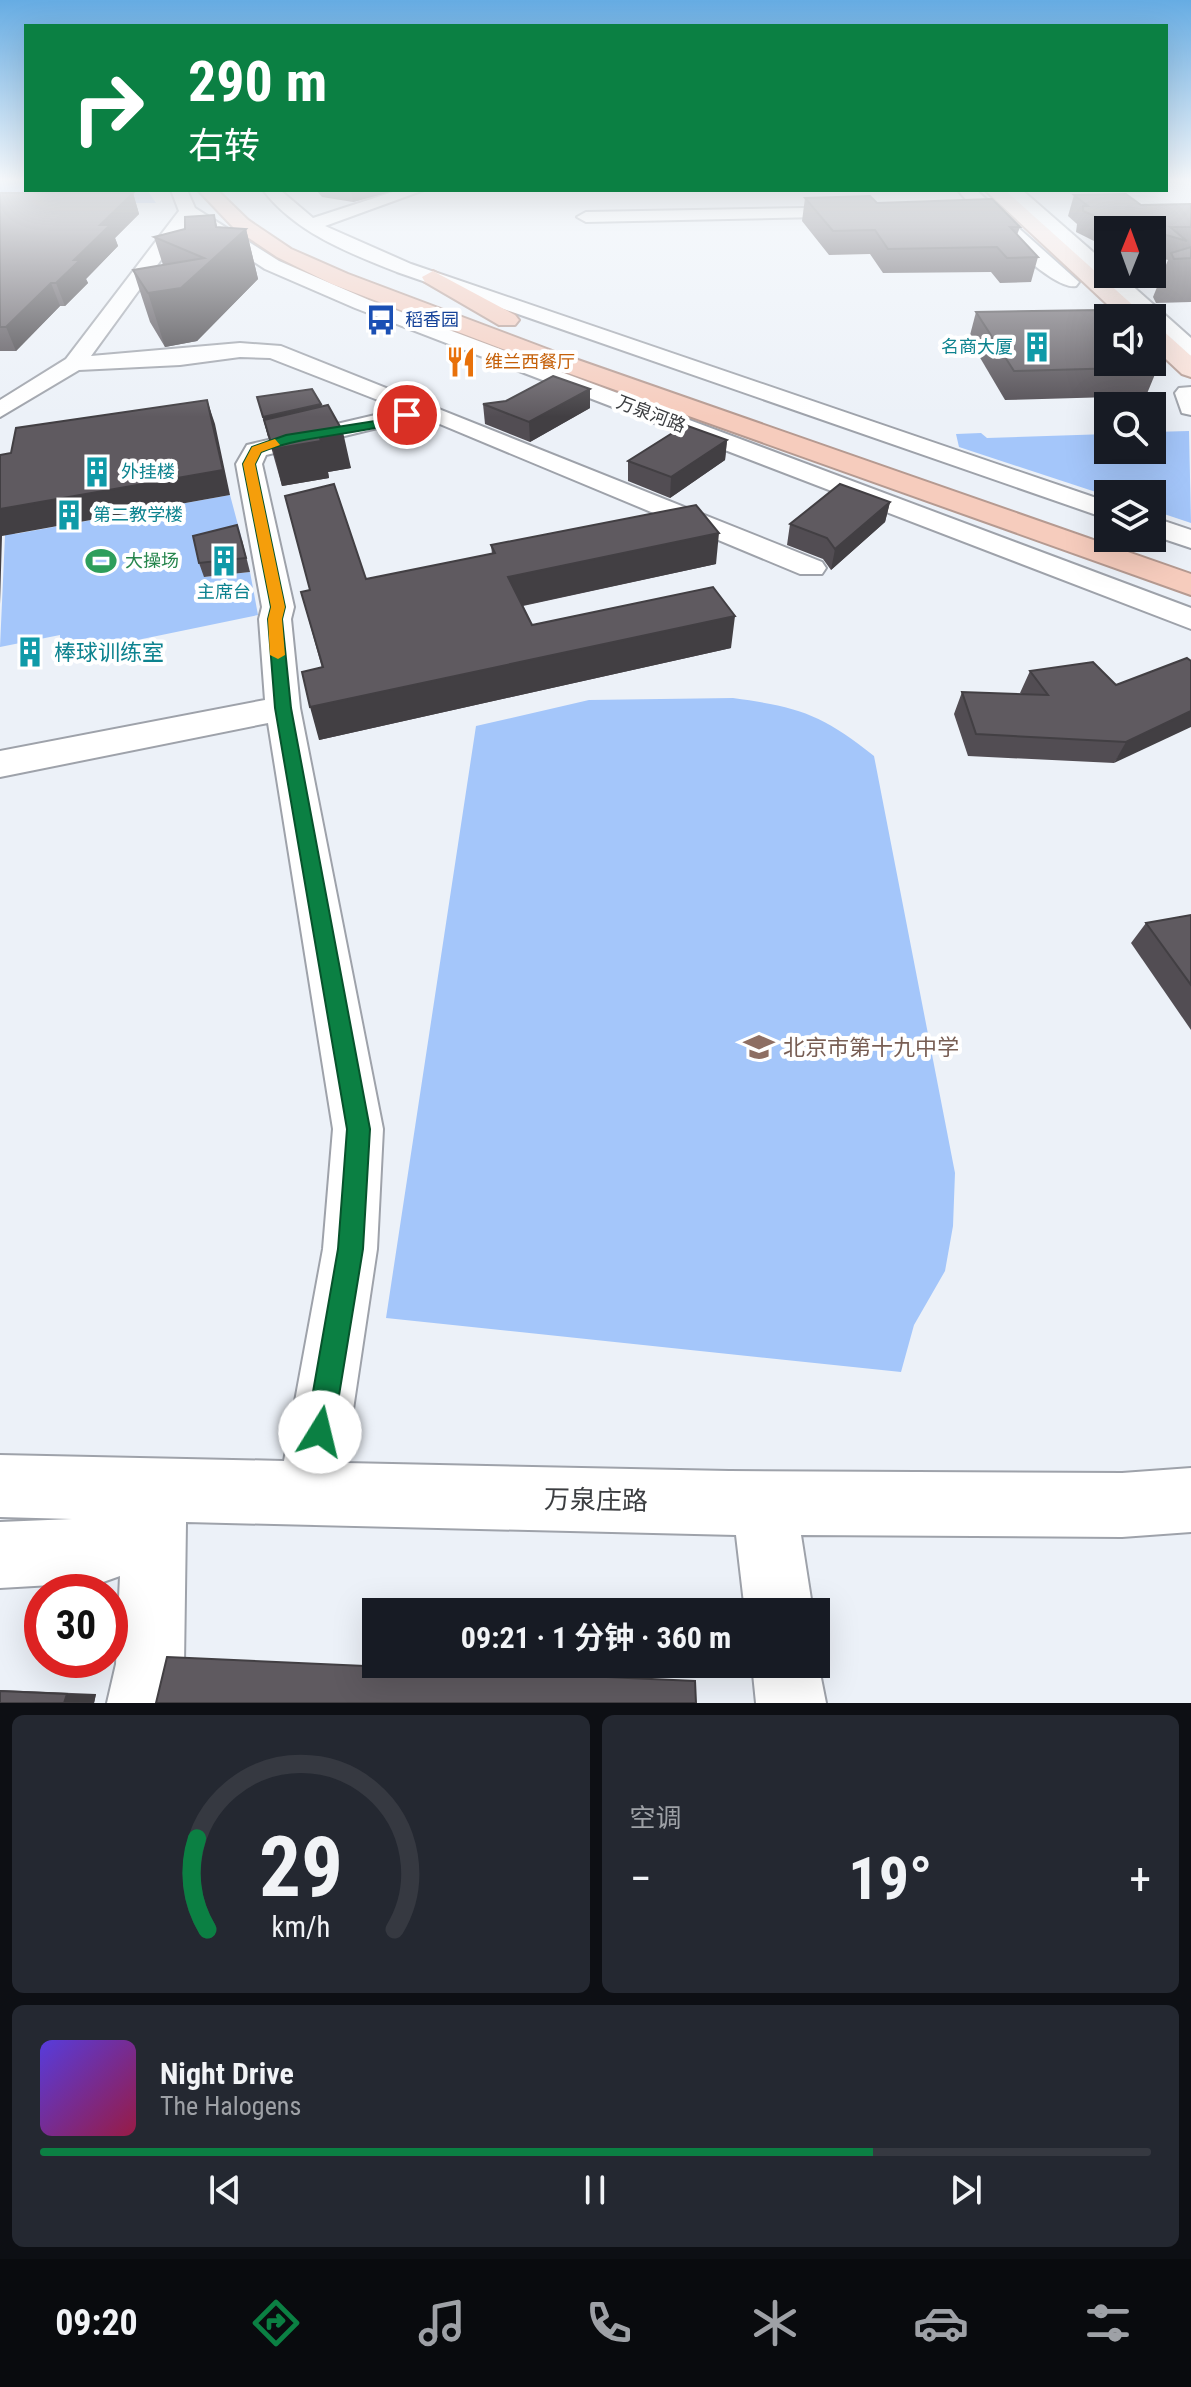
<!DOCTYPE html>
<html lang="zh">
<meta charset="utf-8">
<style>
:root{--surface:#171b24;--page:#242831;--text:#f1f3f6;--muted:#9ea1a6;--line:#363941;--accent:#0b8043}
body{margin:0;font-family:"Roboto Condensed","Noto Sans SC",sans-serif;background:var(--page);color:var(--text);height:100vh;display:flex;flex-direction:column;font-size:30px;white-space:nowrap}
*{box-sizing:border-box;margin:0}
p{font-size:26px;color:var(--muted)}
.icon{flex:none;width:44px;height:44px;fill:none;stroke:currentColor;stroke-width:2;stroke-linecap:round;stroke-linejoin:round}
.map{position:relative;height:1703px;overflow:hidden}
.sheet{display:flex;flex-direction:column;gap:12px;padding:12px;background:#0d0f14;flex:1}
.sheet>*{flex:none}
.top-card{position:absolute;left:24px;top:24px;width:1144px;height:168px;border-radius:0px;box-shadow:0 8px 32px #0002;background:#0b8043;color:#fff;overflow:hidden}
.needle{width:52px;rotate:1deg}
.controls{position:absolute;left:1094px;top:216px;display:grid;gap:16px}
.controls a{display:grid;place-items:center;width:72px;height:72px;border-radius:0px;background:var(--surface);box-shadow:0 8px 32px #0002;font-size:40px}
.speed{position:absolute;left:24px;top:1574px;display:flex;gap:16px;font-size:40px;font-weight:700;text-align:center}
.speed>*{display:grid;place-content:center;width:104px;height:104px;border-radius:50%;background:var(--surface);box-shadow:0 8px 32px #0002;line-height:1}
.speed .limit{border:12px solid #d22;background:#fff;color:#111}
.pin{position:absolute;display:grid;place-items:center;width:68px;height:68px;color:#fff;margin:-34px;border:4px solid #fff;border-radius:50%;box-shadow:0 2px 8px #0007}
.me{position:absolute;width:88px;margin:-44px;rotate:9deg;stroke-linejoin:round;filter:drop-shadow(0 0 6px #0008)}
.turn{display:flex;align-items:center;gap:28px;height:168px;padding:0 32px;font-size:36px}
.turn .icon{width:104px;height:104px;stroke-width:2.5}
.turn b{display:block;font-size:56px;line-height:68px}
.big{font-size:60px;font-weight:700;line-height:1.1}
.sheet .card{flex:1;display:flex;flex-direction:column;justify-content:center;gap:12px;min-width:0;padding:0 28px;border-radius:12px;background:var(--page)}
.sheet .dial{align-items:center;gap:0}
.dial svg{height:208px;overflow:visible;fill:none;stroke:var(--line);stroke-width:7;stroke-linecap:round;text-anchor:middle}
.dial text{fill:var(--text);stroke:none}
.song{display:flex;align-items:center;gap:24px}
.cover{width:96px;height:96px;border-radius:12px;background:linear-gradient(135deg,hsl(250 70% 55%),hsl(340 70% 35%))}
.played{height:8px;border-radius:4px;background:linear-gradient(90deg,var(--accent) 75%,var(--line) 75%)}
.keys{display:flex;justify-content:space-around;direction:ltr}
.heat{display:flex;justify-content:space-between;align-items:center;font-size:44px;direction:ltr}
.sheet .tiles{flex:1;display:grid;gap:12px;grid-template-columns:1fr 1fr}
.card:last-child{grid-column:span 2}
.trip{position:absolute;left:362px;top:1598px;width:468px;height:80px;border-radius:0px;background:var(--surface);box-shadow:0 8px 32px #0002;font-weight:700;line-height:80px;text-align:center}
.menu{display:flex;height:128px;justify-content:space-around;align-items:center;background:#090b0e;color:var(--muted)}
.menu .icon{width:56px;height:56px}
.menu .current{color:var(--accent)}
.menu b{font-size:36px;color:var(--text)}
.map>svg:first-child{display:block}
</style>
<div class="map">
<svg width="1191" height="1703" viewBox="0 0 1191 1703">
<rect width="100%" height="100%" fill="#ecf1f8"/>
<g fill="#a4c6fa">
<polygon points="0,179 26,179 26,190 147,190 156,203 0,203"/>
<polygon points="1189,431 1191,523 1152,510 1152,494 1108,496 959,447 956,434 981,433 987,438 1108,434 1108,450 1152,450 1152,432"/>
<polygon points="7,491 15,534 230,495 242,540 205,577 250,572 258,615 60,656 60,635 0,647"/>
<path d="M733,698C798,707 822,714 874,756L955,1173L953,1226L945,1271L914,1325L901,1372L386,1318L476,726L589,700Z"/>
</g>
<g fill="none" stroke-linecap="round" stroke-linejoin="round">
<g stroke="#9ea2aa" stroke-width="4">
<g id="minor">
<polygon points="171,190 187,190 195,208 279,261 369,300 1191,608 1191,629 355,308 265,269 190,220 91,356 240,343 281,346 822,562 826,568 822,574 800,574 423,417 266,455 262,464 294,607 291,619 300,708 383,1129 377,1249 345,1463 729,1471 1122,1473 1191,1468 1191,1532 1122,1537 801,1535 813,1612 745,1612 736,1535 186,1522 184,1664 177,1703 107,1703 116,1664 120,1576 103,1582 0,1588 0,1522 72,1519 0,1517 0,1455 284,1461 323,1249 333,1129 268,723 0,777 0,751 265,700 259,619 262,607 236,464 247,445 401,409 270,358 240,357 180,365 79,370 0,417 0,400 66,359 179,211"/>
<path d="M263,190H280L313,218L399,190H424L325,226L411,264L1108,502V519L397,272C349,253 296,233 263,190Z"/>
<path d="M958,190H976L1079,282L1076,286C1052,292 974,211 958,190Z"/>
<polygon points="1004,190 1022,190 1108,265 1108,274 1152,274 1152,269 1191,266 1191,278 1128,282 1191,338 1191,356 1183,354 1152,325 1152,318 1144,318 1106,284 1088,283 1085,279 1094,273"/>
<polygon points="857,207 863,208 863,216 586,222 577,217 586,212"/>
<polygon points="1191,387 1191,415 1182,413 1175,393 1179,388"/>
<polygon points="1152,517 1191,530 1191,548 1152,535"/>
<polygon points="816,1653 826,1703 756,1703 752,1664 816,1664"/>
</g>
</g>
<g stroke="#b59a91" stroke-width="4">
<g id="major">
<polygon points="985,190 1005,190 1147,318 1122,318"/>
<polygon points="1152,326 1160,328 1191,356 1191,377 1182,374 1152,346"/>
</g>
</g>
<g stroke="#b59a91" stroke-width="4">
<g id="highway">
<polygon points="198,190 217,190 248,220 291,249 348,274 555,352 1191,574 1191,595 537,362 332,284 277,257 234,228"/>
<polygon points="433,271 515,315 519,320 515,325 499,325 425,282 422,277"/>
</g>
</g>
<use href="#minor" fill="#fff" fill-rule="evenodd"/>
<use href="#major" fill="#fae0d7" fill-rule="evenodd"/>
<use href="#highway" fill="#f6ccbd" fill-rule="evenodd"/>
</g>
<g fill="#524d53">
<polygon points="316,190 397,190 353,202 322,197"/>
<polygon points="0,193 133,193 139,214 115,238 118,246 86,279 88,283 65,306 60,306 16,351 0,351"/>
<polygon points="1074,195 1141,205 1191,204 1191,302 1156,303 1153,297 1168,260 1152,256 1152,230 1108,230 1108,243 1098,243 1076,232 1077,224 1068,216"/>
<polygon points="805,198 877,203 1020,227 1017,235 1038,257 1031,282 1000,283 991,272 883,273 870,254 829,255 802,221"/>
<polygon points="214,215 217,227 246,229 258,279 197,341 165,347 150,322 133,270 163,265 154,237 185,229"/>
<polygon points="976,312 1158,367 1146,396 1005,400 969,339"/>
<polygon points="590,389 590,408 530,442 485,424 483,404"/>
<polygon points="257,397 321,404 351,468 328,472 329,478 282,486"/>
<polygon points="727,440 725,460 670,498 628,481 628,461"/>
<polygon points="890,502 885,522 831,570 823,559 787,545 790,524"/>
<polygon points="242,540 250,572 204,577 199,563"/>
<polygon points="491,545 716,564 523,606 532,625 731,648 319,740 322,668 301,592 492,554"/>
<polygon points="1187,658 1114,763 968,756 954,714 962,692 1022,694 1020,693 1030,671 1116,685"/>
<polygon points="1191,915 1191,1030 1131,943 1146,923"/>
<polygon points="0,1690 96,1694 94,1703 0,1703"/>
</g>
<g fill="#423f43">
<polygon points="351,190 397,190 353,202"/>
<polygon points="133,193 139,214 115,238 118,246 86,279 88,283 65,306 56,283 74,260 100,225"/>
<polygon points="214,215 223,250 246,229 258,279 197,341 165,347 148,293 222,250"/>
<polygon points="51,283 60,306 16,351 6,327"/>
<polygon points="590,389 590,408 530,442 529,422"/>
<polygon points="207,400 215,424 230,495 2,536 0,604 0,509"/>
<polygon points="321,404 325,424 268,437 263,417"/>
<polygon points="343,432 351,468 328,472 329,478 282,486 273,449 319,435"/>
<polygon points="727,440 725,460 670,498 671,477"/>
<polygon points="890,502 885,522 831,570 835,549"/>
<polygon points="719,533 716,564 511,608 508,577"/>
<polygon points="735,616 731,648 319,740 310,707"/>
<polygon points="1191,711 1191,727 1114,763 1126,742"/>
<polygon points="67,1694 96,1694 94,1703 64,1703"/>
</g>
<g fill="#5f5a60" stroke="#423f43" stroke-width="2">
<polygon points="0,193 133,193 100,225 110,225 74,260 80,260 56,283 51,283 6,327 0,327"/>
<polygon points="1126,194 1141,205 1191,204 1191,227 1170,227 1187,241 1152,231 1152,230 1117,221 1106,221 1083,211 1083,206 1088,206 1074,195"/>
<polygon points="870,196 877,203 992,199 1020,227 1010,227 1038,257 1007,258 997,247 888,249 875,230 833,231 805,198"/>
<polygon points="214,215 216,227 246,229 181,288 148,293 133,270 204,258 154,237 185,229 185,217"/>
<polygon points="1191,247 1191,258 1174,259 1171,253"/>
<polygon points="1101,310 1109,318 1108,362 1152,361 1158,367 1014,371 976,312"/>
<polygon points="553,376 590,389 529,422 483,404 506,401"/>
<polygon points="312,389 321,404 263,417 257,397"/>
<polygon points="207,400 223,470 0,509 0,455 11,453 16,428"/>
<polygon points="328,405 343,432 319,435 321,441 273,449 264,420"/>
<polygon points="685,425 727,440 671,477 628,461"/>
<polygon points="334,484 366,579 495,553 491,545 696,505 719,533 508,577 532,625 713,587 735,616 310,707 302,672 323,667 301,592 310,590 285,496"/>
<polygon points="840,484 890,502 835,549 827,538 790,524"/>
<polygon points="237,525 246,558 199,563 193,536"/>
<polygon points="1187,658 1191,661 1191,711 1126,742 976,734 962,692 1048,695 1030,671 1093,662 1116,685"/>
<polygon points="1191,915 1191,985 1146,923"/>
<polygon points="167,1657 695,1681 696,1703 156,1703"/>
<polygon points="0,1691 67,1694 64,1703 0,1703"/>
</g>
<linearGradient id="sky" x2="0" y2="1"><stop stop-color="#66ace3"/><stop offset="0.43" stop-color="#f6f9fc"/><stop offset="1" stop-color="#f6f9fc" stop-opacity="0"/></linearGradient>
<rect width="1191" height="417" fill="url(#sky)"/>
<path fill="#0b8043" stroke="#07532c" stroke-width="2" d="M407,412L411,418C363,436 309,433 261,452L255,464L285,607L282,619L291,708L370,1129L363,1249L333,1432L329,1442L320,1446L310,1442L306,1432L338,1249L347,1129L275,708L268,619L271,607L243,464L252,447L286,435L388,419Z"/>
<polygon fill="#f59e0b" points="275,439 280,445 261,452 255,464 285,607 282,619 285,655 278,659 270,655 268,619 271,607 243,464 252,447"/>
<defs>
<g id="bus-bare" transform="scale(2.4)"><path d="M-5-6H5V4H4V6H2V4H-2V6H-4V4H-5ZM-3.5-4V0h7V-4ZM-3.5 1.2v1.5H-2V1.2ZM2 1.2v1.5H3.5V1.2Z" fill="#1a4fb4" stroke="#fff" stroke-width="2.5" paint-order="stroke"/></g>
<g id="building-bare" transform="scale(2.4)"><path d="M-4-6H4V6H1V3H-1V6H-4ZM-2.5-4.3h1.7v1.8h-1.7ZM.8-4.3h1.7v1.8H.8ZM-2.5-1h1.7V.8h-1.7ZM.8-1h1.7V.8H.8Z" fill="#0f9aa8" stroke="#fff" stroke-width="2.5" paint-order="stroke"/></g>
<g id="restaurant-bare" transform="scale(2.4)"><path d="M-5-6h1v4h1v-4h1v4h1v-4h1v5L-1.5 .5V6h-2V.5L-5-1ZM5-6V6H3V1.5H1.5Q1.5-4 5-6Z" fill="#e8710a" stroke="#fff" stroke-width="2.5" paint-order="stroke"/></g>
<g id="stadium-bare" transform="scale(2.4)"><path d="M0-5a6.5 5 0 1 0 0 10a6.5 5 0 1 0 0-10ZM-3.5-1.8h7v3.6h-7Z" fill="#2e9e5b" stroke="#fff" stroke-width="2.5" paint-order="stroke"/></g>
<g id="school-bare" transform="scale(2.4)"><path d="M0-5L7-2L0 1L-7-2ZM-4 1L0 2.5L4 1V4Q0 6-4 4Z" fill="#8d6e63" stroke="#fff" stroke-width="2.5" paint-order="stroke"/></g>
</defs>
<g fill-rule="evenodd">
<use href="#bus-bare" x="381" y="320"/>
<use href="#building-bare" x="1037" y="347"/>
<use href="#restaurant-bare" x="461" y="362"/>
<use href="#building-bare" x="97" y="472"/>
<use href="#building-bare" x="69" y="515"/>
<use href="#stadium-bare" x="101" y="561"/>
<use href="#building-bare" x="224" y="561"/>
<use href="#building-bare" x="30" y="652"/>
<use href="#school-bare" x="759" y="1047"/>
</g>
<g text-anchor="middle" stroke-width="8" stroke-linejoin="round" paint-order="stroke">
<g font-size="18" fill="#164399" stroke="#fff" text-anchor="start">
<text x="405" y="326">稻香园</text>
</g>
<g font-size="18" fill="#0d838f" stroke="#fff" text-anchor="start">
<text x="1013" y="353" text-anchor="end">名商大厦</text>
<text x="121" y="478">外挂楼</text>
<text x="93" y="521">第二教学楼</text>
<text x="224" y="598" text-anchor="middle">主席台</text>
</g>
<g font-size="18" fill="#c56008" stroke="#fff" text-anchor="start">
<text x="485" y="368">维兰西餐厅</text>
</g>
<g font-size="18" fill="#3b3d40" stroke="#fff">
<text transform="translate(651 414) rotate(21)" y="6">万泉河路</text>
</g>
<g font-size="18" fill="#27864d" stroke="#fff" text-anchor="start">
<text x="125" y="567">大操场</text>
</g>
<g font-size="22" fill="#0d838f" stroke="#fff" text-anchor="start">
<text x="54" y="660">棒球训练室</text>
</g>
<g font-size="22" fill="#785e54" stroke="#fff" text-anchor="start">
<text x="783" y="1055">北京市第十九中学</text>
</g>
<g font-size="26" fill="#3b3d40" stroke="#fff">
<text transform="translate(596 1500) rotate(1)" y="9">万泉庄路</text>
</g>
</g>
</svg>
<div class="controls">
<a><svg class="needle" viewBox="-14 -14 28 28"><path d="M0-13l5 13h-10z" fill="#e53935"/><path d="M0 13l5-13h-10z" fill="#9ea1a6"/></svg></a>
<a><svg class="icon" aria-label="sound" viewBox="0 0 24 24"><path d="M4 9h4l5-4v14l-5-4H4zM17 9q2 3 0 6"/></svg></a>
<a><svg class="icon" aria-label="search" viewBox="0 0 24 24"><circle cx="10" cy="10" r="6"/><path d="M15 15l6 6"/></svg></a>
<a><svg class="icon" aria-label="layers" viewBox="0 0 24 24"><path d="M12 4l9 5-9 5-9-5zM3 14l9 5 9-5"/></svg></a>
</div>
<div class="speed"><div class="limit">30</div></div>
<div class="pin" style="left:407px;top:415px;background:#d93025"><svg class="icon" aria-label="arrive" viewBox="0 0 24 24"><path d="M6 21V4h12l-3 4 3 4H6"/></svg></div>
<svg class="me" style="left:320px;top:1432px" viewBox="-20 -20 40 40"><circle r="19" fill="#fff"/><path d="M0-13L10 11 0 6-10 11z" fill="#0b8043"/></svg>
<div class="trip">09:21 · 1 分钟 · 360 m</div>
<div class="top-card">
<div class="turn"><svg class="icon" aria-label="right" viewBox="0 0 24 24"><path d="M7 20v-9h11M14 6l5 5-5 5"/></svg><div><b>290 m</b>右转</div></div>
</div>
</div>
<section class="sheet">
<div class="tiles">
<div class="card dial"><svg viewBox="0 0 100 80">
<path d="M14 69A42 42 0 1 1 86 69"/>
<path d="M14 69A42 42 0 0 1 10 34" stroke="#0b8043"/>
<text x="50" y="56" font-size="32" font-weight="700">29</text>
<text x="50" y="72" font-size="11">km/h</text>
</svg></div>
<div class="card"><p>空调</p>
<div class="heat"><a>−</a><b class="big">19°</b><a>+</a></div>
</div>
<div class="card">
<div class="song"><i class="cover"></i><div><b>Night Drive</b><p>The Halogens</p></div></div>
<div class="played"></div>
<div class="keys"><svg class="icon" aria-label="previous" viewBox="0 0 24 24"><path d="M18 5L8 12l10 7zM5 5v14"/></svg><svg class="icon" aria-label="pause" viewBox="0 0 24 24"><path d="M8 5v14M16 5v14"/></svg><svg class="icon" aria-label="next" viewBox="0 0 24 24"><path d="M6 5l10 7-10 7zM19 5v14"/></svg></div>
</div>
</div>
</section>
<nav class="menu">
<b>09:20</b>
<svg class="icon current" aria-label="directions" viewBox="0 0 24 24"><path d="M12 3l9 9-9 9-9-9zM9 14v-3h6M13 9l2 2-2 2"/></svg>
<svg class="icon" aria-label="music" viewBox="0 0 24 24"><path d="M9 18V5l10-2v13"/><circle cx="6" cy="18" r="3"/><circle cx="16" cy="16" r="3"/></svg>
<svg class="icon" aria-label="phone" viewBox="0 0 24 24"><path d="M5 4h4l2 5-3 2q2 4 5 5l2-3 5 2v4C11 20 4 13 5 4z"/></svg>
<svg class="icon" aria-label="climate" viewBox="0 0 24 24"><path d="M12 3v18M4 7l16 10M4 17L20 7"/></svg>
<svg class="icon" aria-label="car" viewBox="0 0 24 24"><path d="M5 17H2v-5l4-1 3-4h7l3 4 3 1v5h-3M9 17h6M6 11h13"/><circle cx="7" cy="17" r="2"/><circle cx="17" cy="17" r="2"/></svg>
<svg class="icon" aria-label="filters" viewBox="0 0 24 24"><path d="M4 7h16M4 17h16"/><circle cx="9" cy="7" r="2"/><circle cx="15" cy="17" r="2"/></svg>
</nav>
